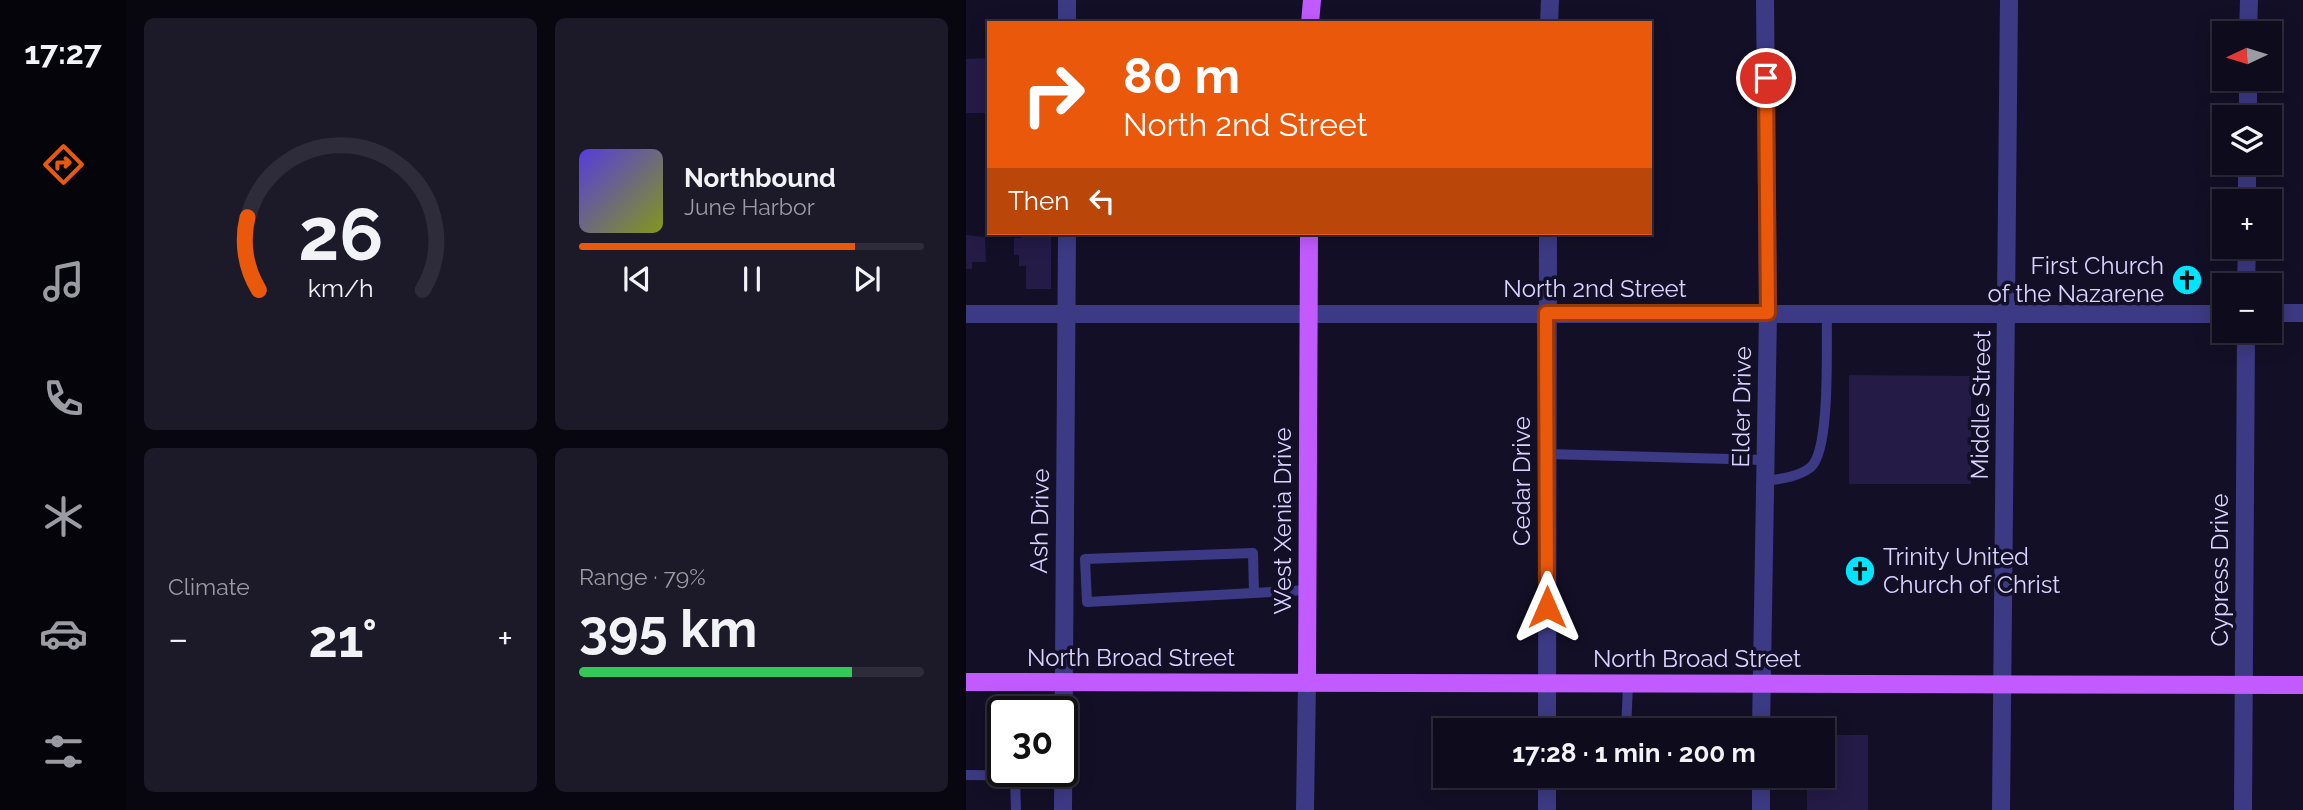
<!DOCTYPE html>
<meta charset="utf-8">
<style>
:root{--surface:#0e0b1c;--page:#1c1929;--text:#f1f3f6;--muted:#9b9ba3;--line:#2e2b3b;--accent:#ea580c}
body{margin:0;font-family:Raleway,sans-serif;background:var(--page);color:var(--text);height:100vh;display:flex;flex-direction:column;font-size:26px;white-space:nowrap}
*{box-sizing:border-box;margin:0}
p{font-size:23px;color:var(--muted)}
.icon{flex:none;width:38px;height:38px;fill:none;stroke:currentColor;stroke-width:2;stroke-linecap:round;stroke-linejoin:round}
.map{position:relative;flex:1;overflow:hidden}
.drawer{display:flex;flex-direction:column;gap:18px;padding:18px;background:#08060f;width:840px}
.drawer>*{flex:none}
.guide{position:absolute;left:21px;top:21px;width:665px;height:214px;border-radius:0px;box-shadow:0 4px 18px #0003,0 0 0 2px var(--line);background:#ea580c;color:#fff;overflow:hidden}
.needle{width:46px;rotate:266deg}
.buttons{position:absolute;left:1246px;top:21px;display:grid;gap:14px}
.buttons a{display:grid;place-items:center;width:70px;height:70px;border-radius:0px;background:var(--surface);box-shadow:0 4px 18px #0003,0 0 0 2px var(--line);font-size:35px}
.speed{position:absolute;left:21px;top:696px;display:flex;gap:14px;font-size:35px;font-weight:700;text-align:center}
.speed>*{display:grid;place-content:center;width:91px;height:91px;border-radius:50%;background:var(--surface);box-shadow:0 4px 18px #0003,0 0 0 2px var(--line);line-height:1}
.speed .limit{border:4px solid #111;border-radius:10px;background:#fff;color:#111}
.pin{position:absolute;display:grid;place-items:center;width:60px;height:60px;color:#fff;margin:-30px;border:4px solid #fff;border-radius:50%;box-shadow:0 2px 7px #0007}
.me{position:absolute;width:77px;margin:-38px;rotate:0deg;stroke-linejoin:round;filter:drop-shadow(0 0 5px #0008)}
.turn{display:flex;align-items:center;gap:24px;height:147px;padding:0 21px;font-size:32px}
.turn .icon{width:91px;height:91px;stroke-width:2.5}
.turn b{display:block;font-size:49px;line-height:60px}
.then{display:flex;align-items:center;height:66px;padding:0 21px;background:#0003;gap:14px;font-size:26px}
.big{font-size:52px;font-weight:700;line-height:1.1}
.drawer .widget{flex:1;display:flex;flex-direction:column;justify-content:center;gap:10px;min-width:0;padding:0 24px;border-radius:10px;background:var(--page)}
.drawer .dial{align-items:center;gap:0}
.dial svg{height:182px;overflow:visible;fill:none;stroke:var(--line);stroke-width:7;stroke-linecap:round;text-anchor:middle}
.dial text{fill:var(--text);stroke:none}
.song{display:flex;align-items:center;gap:21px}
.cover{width:84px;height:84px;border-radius:10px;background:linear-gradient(135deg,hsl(250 70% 55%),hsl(70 70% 35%))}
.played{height:7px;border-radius:4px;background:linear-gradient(90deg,var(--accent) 80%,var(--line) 80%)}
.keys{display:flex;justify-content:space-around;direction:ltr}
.heat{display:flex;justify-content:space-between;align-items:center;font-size:38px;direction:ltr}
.charge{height:10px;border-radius:5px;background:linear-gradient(90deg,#34c759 79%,var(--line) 0)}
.drawer .tiles{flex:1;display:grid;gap:18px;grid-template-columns:repeat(2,1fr)}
.trip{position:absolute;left:467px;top:718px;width:402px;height:70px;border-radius:0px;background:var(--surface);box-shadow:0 4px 18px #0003,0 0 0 2px var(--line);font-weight:700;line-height:70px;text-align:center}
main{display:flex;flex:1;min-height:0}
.tabs{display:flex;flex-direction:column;width:126px;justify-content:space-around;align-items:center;background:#06040b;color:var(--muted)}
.tabs .icon{width:49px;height:49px}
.tabs .current{color:var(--accent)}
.tabs b{font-size:32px;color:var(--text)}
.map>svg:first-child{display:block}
</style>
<main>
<nav class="tabs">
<b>17:27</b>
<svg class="icon current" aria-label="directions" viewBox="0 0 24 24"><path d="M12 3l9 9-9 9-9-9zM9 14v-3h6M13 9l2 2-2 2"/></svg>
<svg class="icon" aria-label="music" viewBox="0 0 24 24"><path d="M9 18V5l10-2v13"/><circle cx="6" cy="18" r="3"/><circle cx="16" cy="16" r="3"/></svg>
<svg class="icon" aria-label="phone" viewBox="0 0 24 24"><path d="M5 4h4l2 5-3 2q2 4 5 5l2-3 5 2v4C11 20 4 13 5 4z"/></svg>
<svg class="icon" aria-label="climate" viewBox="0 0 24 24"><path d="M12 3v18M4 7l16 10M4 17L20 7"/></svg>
<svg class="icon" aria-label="car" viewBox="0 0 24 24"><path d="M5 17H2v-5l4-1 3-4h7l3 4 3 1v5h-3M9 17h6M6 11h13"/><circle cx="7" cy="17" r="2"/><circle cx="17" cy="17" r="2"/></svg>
<svg class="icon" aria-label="filters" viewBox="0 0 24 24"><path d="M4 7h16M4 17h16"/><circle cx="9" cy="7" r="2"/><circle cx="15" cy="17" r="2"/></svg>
</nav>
<section class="drawer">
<div class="tiles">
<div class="widget dial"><svg viewBox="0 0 100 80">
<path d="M14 69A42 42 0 1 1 86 69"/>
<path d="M14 69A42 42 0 0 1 9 37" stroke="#ea580c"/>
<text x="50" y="56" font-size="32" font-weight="700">26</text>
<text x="50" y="72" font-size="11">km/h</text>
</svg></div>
<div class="widget">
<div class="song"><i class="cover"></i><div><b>Northbound</b><p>June Harbor</p></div></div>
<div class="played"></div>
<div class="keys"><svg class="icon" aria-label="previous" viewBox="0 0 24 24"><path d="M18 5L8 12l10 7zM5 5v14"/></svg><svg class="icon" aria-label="pause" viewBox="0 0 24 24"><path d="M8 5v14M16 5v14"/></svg><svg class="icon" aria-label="next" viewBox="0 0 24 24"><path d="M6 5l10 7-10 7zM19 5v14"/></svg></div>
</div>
<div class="widget"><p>Climate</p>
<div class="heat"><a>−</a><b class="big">21°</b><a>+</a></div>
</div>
<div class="widget"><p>Range · 79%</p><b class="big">395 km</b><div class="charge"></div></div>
</div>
</section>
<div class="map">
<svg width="1337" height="810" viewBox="0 0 1337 810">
<rect width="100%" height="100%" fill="#130f26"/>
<g fill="#241b47">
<polygon points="23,58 23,113 0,113 0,59"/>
<polygon points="56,233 85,233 85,289 60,289 60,266 53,266 53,255 48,255 48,238 56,238"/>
<polygon points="0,235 19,237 20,262 6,262 6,269 0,269"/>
<polygon points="883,375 1005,376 1005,484 883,484"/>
<polygon points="858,735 902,735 902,810 841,810 841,775 858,775"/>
</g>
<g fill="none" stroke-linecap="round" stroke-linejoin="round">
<g stroke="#3d3a85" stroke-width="10">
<polyline points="581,454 799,460"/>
<path d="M799,481C814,479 833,477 845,467C865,449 860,343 861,313"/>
<polyline points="288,593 287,553 119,559 121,602 341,590"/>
<polyline points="660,730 662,685"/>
<polyline points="0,775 97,776"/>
<polyline points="49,776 50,810"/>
</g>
<g stroke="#3d3a85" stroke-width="18">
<polyline points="101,23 101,0"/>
<polyline points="583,23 584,0"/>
<polyline points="1282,33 1283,0"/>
<polyline points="1282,117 1282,79"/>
<polyline points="1281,201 1281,163"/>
<polyline points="1280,285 1281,247"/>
<polyline points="1304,313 1337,313"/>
<polyline points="0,314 1258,314"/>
<polyline points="581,730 582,233"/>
<polyline points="795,730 802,313 799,0"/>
<polyline points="795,775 795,810"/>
<polyline points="97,810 101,233"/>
<polyline points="339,810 341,683"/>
<polyline points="581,810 581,775"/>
<polyline points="1035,810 1043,0"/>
<polyline points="1277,810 1280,331"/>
</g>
<g stroke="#c25bff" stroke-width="18">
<polyline points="344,23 346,0"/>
<polyline points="0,682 1337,685"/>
<polyline points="341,683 343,233"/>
</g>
</g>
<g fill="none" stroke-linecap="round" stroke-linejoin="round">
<g stroke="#983908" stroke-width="18">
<polyline id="route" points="581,607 580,313 802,313 800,78"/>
</g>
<use href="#route" stroke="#ea580c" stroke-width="12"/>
</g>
<defs>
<g id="church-disc" transform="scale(1.575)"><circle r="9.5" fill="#00e5ff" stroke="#130f26"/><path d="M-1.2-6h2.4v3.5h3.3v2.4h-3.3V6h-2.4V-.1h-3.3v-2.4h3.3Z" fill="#111"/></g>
</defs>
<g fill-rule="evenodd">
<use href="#church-disc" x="1221" y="280"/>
<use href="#church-disc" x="894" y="571"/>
</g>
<g text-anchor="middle" stroke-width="7" stroke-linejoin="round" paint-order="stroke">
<g font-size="24" fill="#d9d4ff" stroke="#130f26" text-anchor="end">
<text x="1198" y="274">First Church<tspan x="1198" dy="28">of the Nazarene</tspan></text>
<text x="917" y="565" text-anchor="start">Trinity United<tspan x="917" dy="28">Church of Christ</tspan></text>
</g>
<g font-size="24" fill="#d9d4ff" stroke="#130f26">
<text x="629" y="297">North 2nd Street</text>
<text transform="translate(1015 405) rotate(-89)" y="8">Middle Street</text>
<text transform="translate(776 407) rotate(-89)" y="8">Elder Drive</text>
<text transform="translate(556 481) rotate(-90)" y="8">Cedar Drive</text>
<text transform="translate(74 521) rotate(-89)" y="8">Ash Drive</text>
<text transform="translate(317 521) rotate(-90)" y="8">West Xenia Drive</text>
<text transform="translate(1254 570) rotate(-90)" y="8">Cypress Drive</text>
<text x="165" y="666">North Broad Street</text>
<text x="731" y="667">North Broad Street</text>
</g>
</g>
</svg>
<div class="buttons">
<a><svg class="needle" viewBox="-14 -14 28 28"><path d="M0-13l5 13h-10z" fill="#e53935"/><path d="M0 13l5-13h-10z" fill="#9b9ba3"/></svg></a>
<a><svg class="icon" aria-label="layers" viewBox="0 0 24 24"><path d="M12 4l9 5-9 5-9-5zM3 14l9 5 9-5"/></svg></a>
<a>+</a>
<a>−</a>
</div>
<div class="speed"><div class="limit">30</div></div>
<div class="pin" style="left:800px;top:78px;background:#d93025"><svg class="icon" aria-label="arrive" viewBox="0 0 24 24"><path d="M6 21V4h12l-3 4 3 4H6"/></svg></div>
<svg class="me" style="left:581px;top:607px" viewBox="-20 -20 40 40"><path d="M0-17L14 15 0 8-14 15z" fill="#ea580c" stroke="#fff" stroke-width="4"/></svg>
<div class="trip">17:28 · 1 min · 200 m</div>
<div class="guide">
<div class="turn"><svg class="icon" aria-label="right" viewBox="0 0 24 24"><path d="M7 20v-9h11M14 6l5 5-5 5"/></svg><div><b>80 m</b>North 2nd Street</div></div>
<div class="then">Then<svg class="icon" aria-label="left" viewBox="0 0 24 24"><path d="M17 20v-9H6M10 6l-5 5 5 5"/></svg></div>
</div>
</div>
</main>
